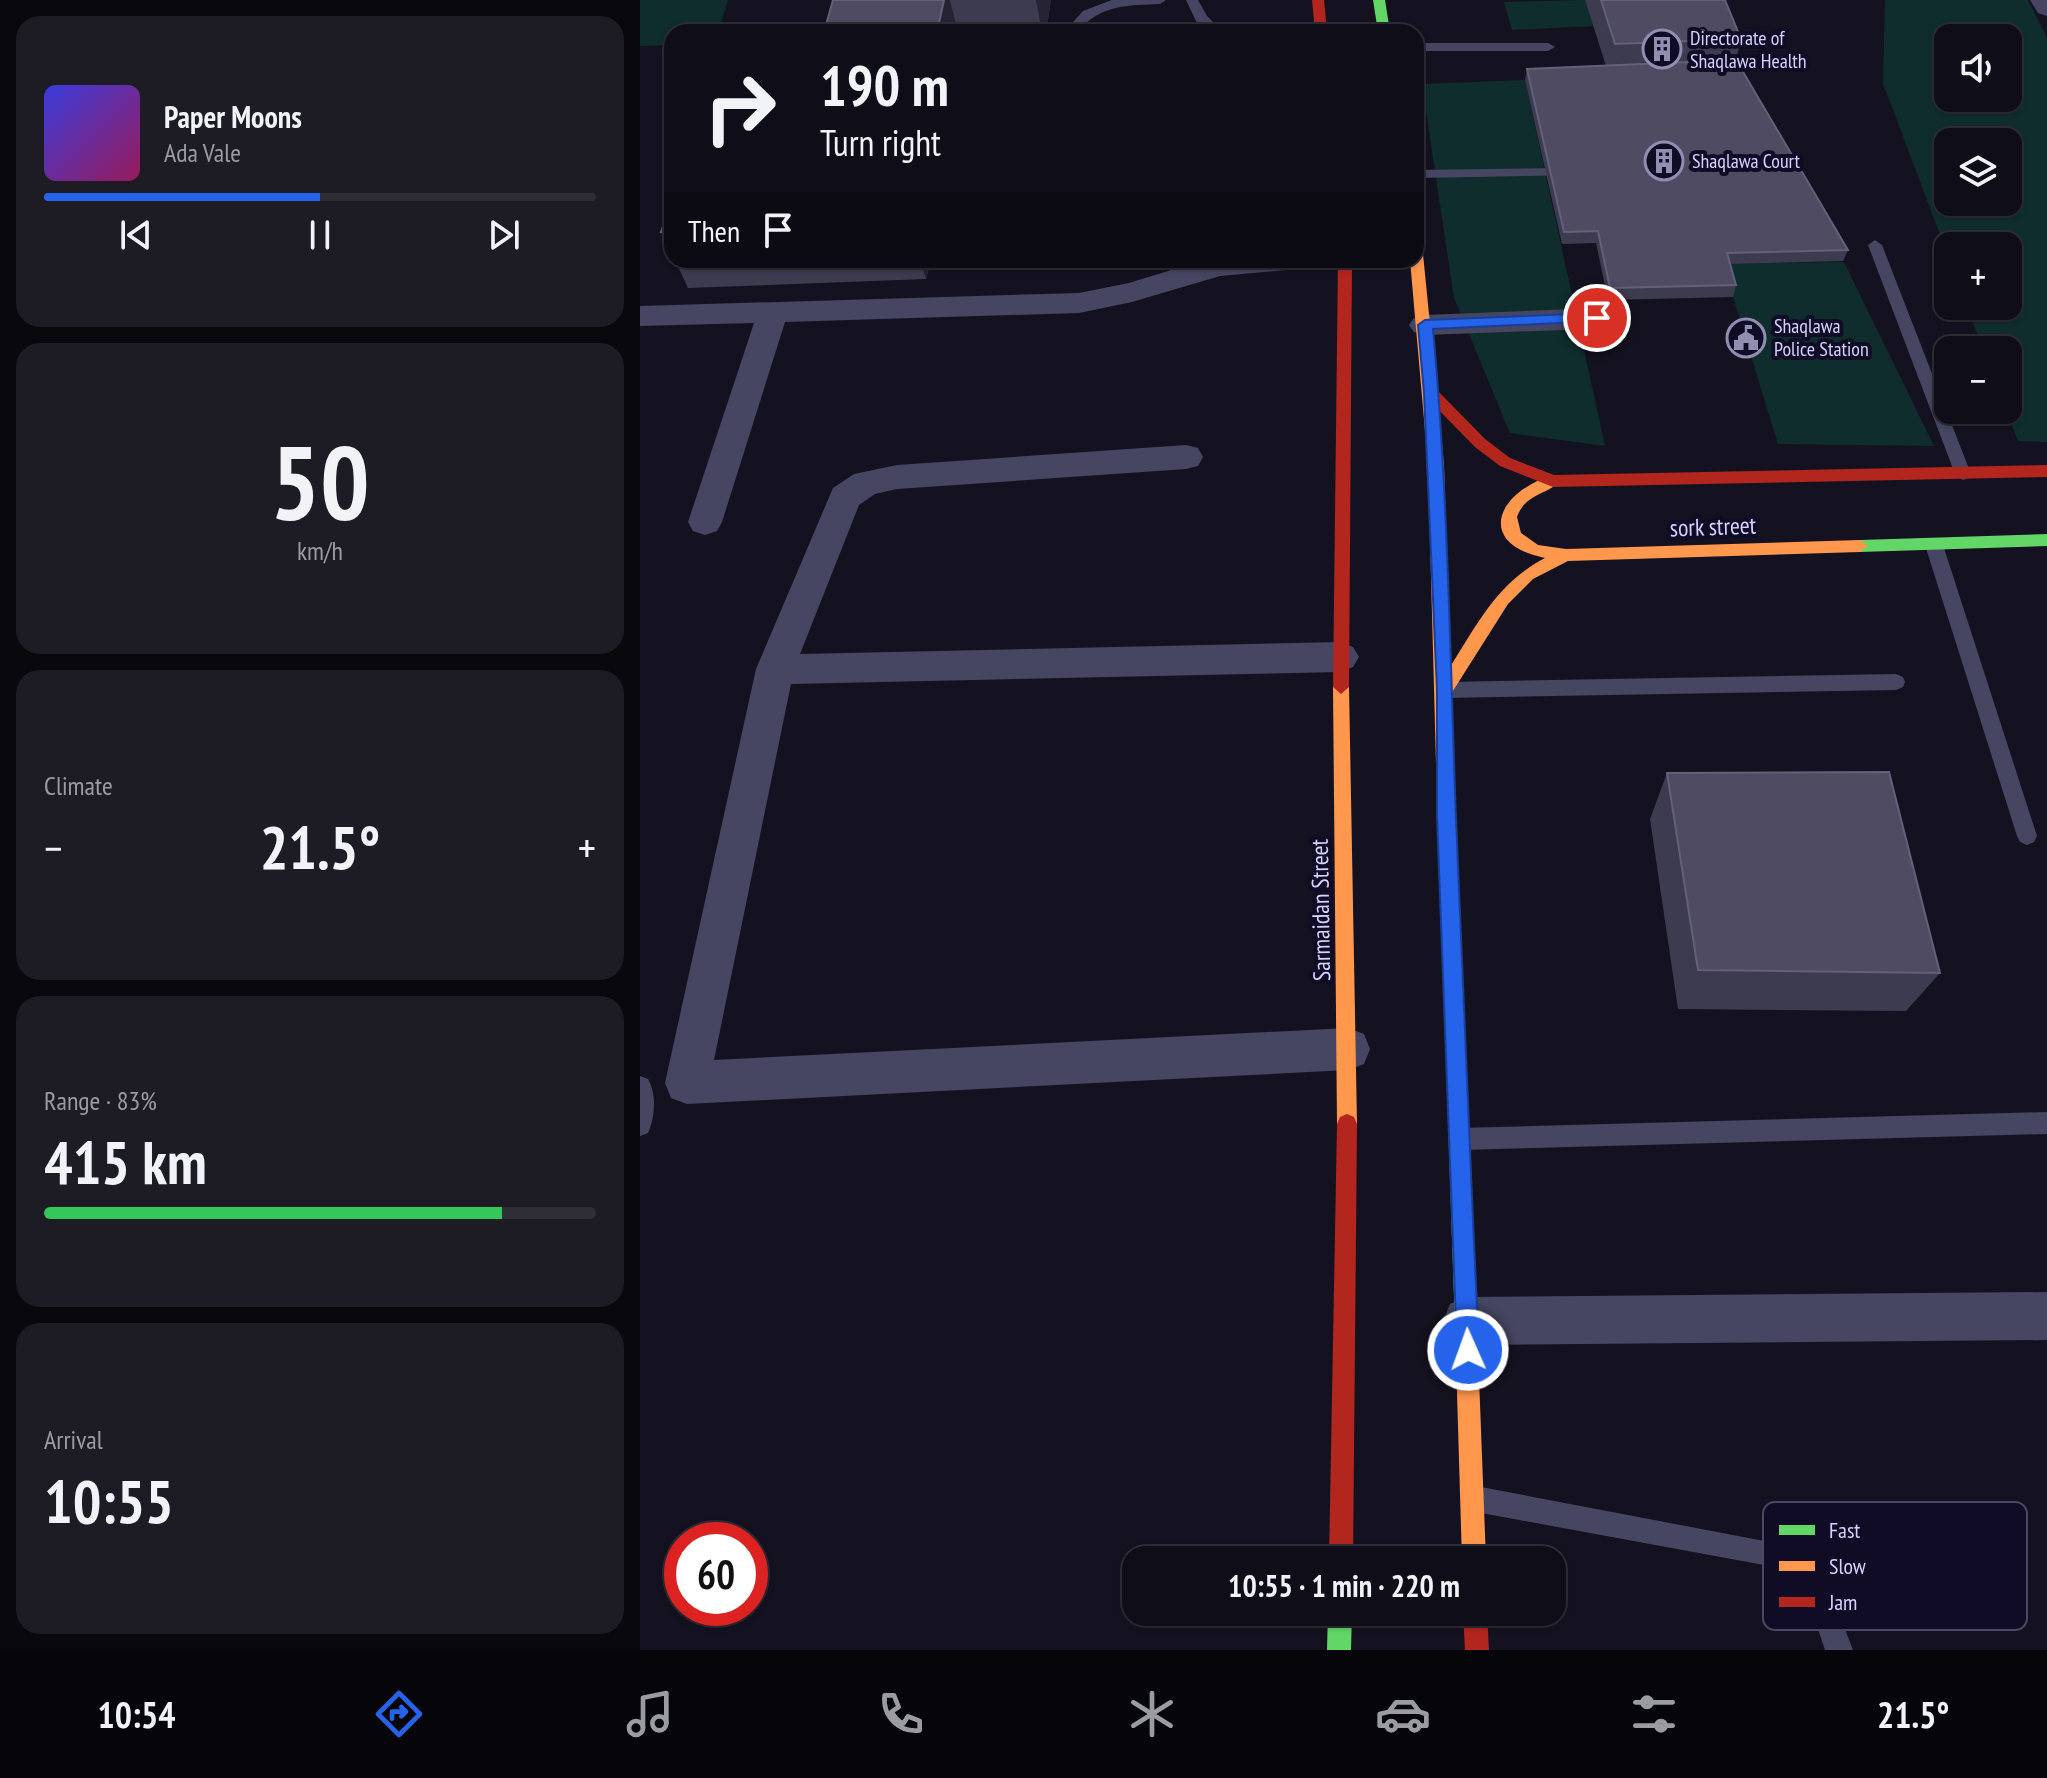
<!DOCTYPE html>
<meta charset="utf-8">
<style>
:root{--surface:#0f0e18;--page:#1d1c25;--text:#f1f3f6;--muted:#9b9ca2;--line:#2f2e37;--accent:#2563eb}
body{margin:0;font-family:"PT Sans Narrow",sans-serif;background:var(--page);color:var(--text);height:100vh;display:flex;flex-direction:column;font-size:30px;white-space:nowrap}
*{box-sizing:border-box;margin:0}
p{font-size:26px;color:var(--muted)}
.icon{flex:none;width:44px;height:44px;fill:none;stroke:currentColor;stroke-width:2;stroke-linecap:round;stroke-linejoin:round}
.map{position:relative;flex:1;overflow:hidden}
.sheet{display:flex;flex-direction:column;gap:16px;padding:16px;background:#08080d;width:640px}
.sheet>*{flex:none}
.guide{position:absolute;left:24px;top:24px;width:760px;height:244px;border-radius:24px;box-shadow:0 2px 6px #0004,0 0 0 2px var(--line);background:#0f0e18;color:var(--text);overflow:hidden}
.buttons{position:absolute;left:1294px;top:24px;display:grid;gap:16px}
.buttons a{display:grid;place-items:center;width:88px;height:88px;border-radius:16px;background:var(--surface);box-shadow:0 2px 6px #0004,0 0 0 2px var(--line);font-size:40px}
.speed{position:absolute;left:24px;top:1522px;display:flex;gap:16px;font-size:40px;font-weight:700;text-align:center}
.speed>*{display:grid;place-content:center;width:104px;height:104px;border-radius:50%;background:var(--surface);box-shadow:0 2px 6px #0004,0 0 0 2px var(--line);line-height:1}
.speed .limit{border:12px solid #d22;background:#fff;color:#111}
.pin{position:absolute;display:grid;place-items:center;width:68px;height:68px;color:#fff;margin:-34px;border:4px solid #fff;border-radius:50%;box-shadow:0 2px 8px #0007}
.me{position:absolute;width:88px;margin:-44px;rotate:358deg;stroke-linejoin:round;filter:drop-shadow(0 0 6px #0008)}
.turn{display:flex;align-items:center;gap:28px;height:168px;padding:0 24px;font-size:36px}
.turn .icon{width:104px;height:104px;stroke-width:2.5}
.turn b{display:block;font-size:56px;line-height:68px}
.then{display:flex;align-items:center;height:76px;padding:0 24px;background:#0003;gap:16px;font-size:30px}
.big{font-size:60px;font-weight:700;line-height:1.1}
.sheet .card{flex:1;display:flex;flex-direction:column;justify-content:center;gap:12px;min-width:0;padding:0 28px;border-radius:24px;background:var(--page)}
.sheet .dial{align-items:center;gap:0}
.dial b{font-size:104px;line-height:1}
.song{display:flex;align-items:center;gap:24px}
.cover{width:96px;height:96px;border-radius:12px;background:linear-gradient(135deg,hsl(240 70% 55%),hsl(330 70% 35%))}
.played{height:8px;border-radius:4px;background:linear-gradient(90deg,var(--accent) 50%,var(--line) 50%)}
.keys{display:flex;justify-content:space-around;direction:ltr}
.heat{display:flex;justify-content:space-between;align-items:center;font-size:44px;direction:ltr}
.charge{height:12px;border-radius:6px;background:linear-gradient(90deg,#34c759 83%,var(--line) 0)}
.trip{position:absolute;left:482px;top:1546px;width:444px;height:80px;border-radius:24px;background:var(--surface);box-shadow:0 2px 6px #0004,0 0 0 2px var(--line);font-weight:700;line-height:80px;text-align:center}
.tab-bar{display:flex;height:128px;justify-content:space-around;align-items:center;background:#06060a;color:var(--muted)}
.tab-bar .icon{width:56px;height:56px}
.tab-bar .on{color:var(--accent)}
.tab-bar b{font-size:36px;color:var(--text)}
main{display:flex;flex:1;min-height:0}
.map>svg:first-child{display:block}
</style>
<main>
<section class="sheet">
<div class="card">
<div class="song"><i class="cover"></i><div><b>Paper Moons</b><p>Ada Vale</p></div></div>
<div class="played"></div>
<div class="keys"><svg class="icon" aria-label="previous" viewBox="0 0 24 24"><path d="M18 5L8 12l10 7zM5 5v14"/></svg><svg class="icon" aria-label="pause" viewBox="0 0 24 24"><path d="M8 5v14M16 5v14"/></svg><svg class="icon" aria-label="next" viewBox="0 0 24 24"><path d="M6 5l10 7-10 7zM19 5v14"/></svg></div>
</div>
<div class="card dial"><b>50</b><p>km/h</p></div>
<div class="card"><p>Climate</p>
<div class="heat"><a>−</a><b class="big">21.5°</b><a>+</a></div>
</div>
<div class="card"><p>Range · 83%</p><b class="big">415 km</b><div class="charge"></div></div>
<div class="card"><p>Arrival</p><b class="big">10:55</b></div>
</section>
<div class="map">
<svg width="1407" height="1650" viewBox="0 0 1407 1650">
<rect width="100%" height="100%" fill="#141220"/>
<g fill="#102d2d" fill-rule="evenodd">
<polygon points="0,0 88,0 78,32 32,32 32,45 0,46"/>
<polygon points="945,0 954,26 872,30 864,2"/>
<path d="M1245,0H1388L1407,38V442L1378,441L1366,410L1368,350H1343L1327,306H1368V246H1308V256L1243,83ZM1308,38H1368V98H1308ZM1308,142H1368V202H1308Z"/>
<polygon points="885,80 965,446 870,433 814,298 782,84"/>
<polygon points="1204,262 1294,446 1138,444 1083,264"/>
</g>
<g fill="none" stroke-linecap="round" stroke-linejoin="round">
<g fill="#474662" fill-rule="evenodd">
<path d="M472,0H526L520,4C489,5 458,5 438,32H424L443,11Z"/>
<polygon points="546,0 558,0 567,16 583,32 568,32 556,21"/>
<polygon points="776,43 908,43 915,47 908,51 776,51"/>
<polygon points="932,168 937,169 937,175 776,178 776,170"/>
<polygon points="1235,240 1242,245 1331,474 1329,478 1323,480 1315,474 1228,245"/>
<polygon points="1294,538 1303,545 1397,836 1394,842 1387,845 1380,842 1377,836 1285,545"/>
<polygon points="1256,674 1263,677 1265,682 1263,687 1256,690 805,698 798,695 796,690 798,685 805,682"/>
<path d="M0,1076L8,1079C17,1095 15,1117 8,1133L0,1136Z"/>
<polygon points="1407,1112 1407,1134 819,1150 811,1147 808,1139 811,1131 819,1128"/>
<polygon points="836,1486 1140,1544 1191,1593 1213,1650 1185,1650 1172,1611 1124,1565 836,1512 827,1508 823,1499 827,1490"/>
</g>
<g fill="#474662" fill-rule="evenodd">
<polygon points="1390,0 1407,0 1407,16 1398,13"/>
<polygon points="564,260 661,260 657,267 646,270 580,276 492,302 439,313 145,322 82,522 77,531 65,535 53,531 48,522 114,323 0,326 0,306 439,293 489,283"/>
<path d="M957,308C975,313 979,319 984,337L979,345L968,348L957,345L950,329L785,335L774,332L769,325L774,318L785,315Z"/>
<polygon points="546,445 558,448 563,457 558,466 546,469 257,489 235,494 219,505 160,654 700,642 713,647 719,657 713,667 700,672 151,684 74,1060 708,1028 724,1034 730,1049 724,1064 708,1070 47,1104 31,1098 25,1083 116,669 193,488 214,474 257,465"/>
<polygon points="1407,1292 1407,1340 827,1345 810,1338 803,1321 810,1304 827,1297"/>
</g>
<g fill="#63d668" fill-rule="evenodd">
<polygon points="733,0 745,0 750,32 738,32"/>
<polygon points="1407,534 1407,546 1220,552 1212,546 1220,540"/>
<polygon points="806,793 812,796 815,801 837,1326 834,1334 826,1337 818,1334 815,1326 797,801 800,796"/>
<polygon points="688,1612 712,1612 711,1650 687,1650"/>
</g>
<g fill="#ff974d" fill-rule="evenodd">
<path d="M776,250L783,254L804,465L810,667C838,623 857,583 905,558C836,544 855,493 913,475L921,481C906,495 885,494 877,517L881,533L898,545L926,549L1220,540L1228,546L1220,552L928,561L893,579L868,604L811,694L815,801L812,806H800L797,801L788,465L770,260H776Z"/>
<polygon points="701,680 709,687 717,1124 714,1131 707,1134 700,1131 697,1124 693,687"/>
<polygon points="826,1315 834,1318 837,1326 846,1560 822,1560 815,1326 818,1318"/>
</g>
<g fill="#b3261e" fill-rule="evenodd">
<polygon points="672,0 684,0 687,32 675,32"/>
<polygon points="698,260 712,260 709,687 701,694 693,687"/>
<polygon points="791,388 796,389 845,439 870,458 914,475 1407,465 1407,477 913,487 860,466 835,447 786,397 784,393"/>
<polygon points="707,1114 714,1117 717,1124 713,1560 689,1560 697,1124 700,1117"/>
<polygon points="823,1612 847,1612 849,1650 825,1650"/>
</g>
</g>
<g fill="#3d3b4f">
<polygon points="193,0 411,0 406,32 184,32"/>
<polygon points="945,0 1085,0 1101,39 1096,60 1208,250 1203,261 1090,264 1096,285 1093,297 968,300 956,243 922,244 885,80 887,69 966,66"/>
<polygon points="32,200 32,254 21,232"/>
<polygon points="35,260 291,260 286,279 48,288"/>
<polygon points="1027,773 1300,973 1266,1011 1038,1009 1010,819"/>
</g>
<g fill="#262434">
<polygon points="304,0 310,0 318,32 297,32"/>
<polygon points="396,0 411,0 406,32 402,32"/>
<polygon points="280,260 291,260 286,279"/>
</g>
<g fill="#4e4b62" stroke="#63607b" stroke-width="2">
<polygon points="193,0 304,0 297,32 184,32"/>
<polygon points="961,0 1085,0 1101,39 975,44"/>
<polygon points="1096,60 1208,250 1087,253 1096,285 970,288 958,231 924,232 887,69"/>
<polygon points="32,200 32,231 21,232"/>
<polygon points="1249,772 1300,973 1058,970 1027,773"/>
</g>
<path fill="#2563eb" stroke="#184099" stroke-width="2" d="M957,313L962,314V321L793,329C808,492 810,655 816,819C822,996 831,1173 839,1350L836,1358L828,1362L820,1358L817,1350L797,816V690L784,393L778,325L785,320Z"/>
<defs>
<g id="building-ring" transform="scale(2)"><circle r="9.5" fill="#100c26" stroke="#928eb1" stroke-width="1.5"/><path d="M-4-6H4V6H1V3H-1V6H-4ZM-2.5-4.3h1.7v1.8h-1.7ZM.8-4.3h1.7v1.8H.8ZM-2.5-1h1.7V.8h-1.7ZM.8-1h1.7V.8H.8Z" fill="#928eb1"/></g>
<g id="civic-ring" transform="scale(2)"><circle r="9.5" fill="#100c26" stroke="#928eb1" stroke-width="1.5"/><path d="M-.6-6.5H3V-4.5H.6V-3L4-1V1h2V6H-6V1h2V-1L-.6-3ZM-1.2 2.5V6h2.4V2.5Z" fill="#928eb1"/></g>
</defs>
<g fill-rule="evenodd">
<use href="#building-ring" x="1022" y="49"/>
<use href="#building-ring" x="1024" y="161"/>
<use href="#civic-ring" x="1106" y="338"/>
</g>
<g text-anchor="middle" stroke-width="8" stroke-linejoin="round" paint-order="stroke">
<g font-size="20" fill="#d6d1ff" stroke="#100c26" text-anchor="start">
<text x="1050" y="45">Directorate of<tspan x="1050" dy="23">Shaqlawa Health</tspan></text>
<text x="1052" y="168">Shaqlawa Court</text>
<text x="1134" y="333">Shaqlawa<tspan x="1134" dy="23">Police Station</tspan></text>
</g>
<g font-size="24" fill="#d6d1ff" stroke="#100c26">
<text transform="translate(1073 527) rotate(-2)" y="8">sork street</text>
<text transform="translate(681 910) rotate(-91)" y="8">Sarmaidan Street</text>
</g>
</g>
<rect x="1123" y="1502" width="264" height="128" rx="12" fill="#100c26" stroke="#4b4767" stroke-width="2"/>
<rect x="1139" y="1525" width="36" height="10" fill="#63d668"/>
<rect x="1139" y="1561" width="36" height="10" fill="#ff974d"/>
<rect x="1139" y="1597" width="36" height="10" fill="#b3261e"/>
<g font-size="22" fill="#d6d1ff">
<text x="1189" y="1538">Fast</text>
<text x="1189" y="1574">Slow</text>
<text x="1189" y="1610">Jam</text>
</g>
</svg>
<div class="buttons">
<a><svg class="icon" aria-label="sound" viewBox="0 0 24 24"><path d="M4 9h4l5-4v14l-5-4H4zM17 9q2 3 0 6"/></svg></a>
<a><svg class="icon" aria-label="layers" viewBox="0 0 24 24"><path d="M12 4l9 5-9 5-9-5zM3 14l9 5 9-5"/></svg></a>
<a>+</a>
<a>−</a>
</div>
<div class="speed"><div class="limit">60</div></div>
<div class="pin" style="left:957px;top:318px;background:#d93025"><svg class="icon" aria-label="arrive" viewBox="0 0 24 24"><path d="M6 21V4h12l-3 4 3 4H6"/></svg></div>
<svg class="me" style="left:828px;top:1350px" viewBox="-20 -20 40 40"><circle r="17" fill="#2563eb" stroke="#fff" stroke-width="3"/><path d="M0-11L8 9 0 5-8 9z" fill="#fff"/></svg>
<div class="trip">10:55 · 1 min · 220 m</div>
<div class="guide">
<div class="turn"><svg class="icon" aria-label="right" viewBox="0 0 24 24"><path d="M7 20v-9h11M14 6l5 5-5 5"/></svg><div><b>190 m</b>Turn right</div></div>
<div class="then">Then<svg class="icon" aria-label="arrive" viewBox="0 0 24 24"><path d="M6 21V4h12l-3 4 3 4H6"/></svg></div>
</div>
</div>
</main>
<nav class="tab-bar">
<b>10:54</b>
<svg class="icon on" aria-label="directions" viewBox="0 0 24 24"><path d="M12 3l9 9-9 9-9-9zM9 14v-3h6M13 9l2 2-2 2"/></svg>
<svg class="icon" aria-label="music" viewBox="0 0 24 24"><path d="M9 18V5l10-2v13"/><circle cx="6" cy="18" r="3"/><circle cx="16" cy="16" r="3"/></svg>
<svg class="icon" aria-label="phone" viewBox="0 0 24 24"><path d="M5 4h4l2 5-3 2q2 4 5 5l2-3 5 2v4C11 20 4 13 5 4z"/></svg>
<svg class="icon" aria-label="climate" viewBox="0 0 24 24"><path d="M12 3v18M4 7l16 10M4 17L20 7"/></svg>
<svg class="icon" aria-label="car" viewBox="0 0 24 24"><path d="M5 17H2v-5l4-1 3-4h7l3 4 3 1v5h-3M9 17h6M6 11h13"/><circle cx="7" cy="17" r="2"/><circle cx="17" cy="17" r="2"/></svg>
<svg class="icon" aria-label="filters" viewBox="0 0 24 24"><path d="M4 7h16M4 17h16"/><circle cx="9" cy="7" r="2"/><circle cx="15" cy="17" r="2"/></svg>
<b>21.5°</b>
</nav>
